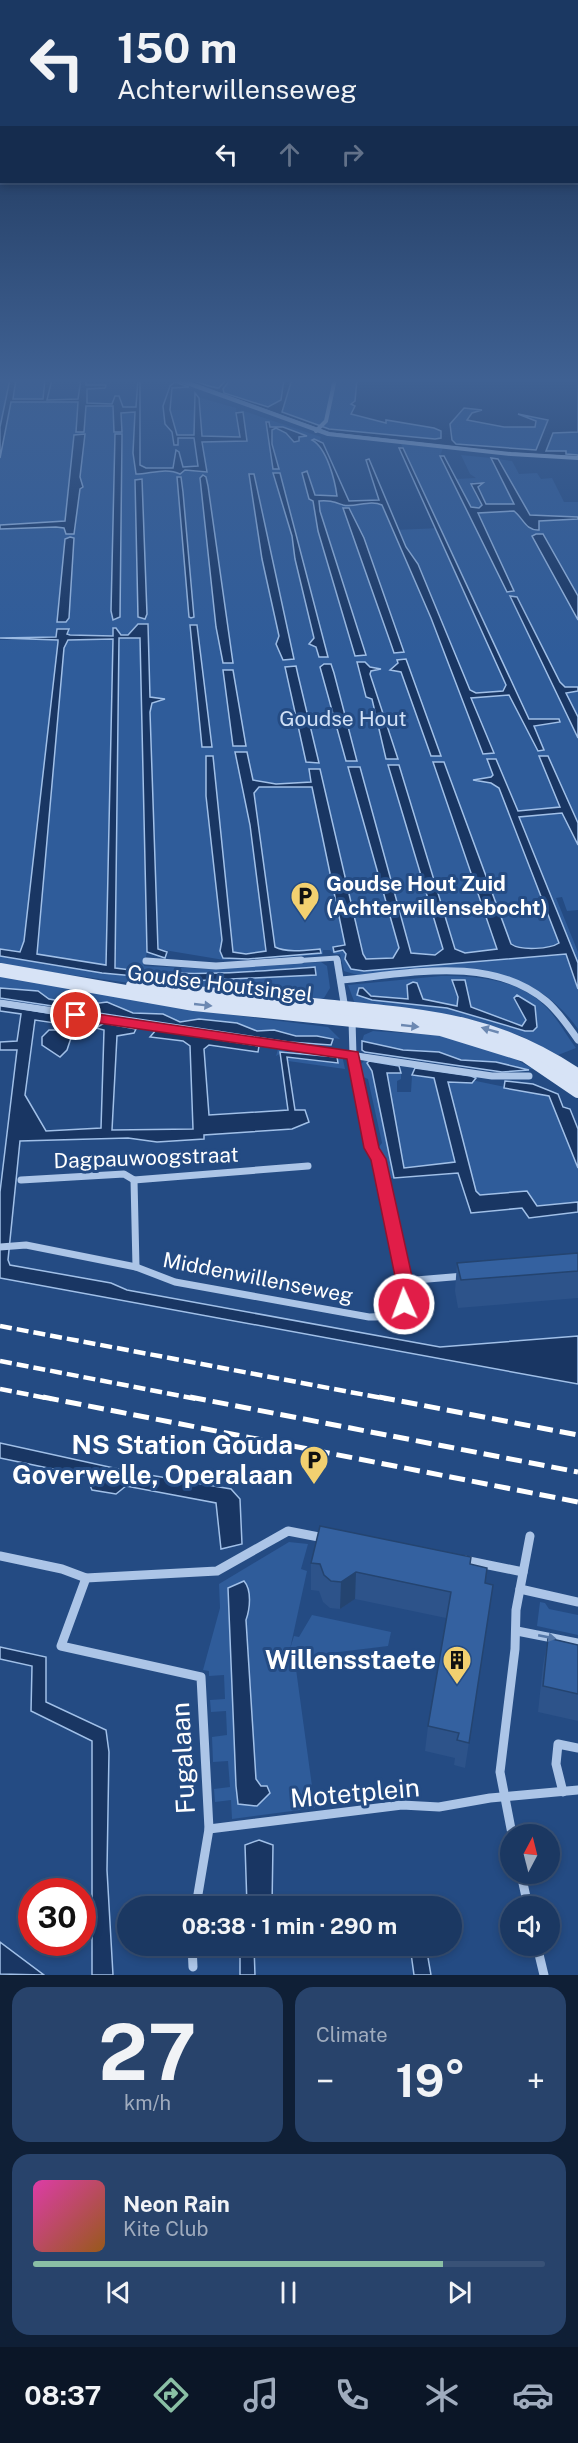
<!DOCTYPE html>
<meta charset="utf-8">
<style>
:root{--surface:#1b3862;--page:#28436b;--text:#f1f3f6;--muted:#a0acbe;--line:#395277;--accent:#8abfa5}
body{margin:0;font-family:"Public Sans",sans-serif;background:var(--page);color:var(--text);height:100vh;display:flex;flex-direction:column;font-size:22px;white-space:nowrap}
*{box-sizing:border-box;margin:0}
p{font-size:20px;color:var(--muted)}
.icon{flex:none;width:33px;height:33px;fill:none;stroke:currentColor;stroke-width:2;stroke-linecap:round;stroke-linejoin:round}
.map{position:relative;height:1975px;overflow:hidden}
.drawer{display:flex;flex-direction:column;gap:12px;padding:12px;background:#0f1f36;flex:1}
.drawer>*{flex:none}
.top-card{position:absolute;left:0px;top:0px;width:579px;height:183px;box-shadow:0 3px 9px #0003,0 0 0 2px var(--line);background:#1b3862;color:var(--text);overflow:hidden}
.needle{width:39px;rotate:7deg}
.buttons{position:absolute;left:500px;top:1824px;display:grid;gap:12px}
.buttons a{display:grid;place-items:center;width:60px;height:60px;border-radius:50%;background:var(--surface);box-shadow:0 3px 9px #0003,0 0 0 2px var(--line);font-size:30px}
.speed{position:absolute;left:18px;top:1878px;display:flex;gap:12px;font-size:30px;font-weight:700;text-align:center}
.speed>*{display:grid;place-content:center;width:78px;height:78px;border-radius:50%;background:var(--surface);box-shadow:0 3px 9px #0003,0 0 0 2px var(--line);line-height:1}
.speed .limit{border:9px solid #d22;background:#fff;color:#111}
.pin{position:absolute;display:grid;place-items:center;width:51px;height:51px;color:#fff;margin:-26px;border:3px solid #fff;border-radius:50%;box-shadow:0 2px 6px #0007}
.me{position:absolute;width:66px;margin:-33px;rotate:358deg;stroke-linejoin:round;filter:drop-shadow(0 0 4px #0008)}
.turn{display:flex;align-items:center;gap:21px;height:126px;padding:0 18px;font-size:27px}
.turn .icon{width:78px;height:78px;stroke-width:2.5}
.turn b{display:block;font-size:42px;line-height:51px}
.lanes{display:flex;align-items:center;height:57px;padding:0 18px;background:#0003;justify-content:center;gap:30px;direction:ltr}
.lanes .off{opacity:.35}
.big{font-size:45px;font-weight:700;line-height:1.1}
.drawer .card{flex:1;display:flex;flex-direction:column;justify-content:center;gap:9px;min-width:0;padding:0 21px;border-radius:18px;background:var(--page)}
.drawer .dial{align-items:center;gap:0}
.dial b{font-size:78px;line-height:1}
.song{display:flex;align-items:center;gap:18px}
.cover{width:72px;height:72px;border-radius:9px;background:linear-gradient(135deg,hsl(320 70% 55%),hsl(30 70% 35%))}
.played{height:6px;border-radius:3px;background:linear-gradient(90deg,var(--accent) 80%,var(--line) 80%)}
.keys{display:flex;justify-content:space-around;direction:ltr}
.heat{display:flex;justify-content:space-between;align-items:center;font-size:33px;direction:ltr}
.drawer .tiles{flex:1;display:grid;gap:12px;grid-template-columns:1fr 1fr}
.card:last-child{grid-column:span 2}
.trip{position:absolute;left:117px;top:1896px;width:345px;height:60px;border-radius:30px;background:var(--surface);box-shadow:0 3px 9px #0003,0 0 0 2px var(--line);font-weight:700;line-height:60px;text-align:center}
.tabs{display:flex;height:96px;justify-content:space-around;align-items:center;background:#0b1627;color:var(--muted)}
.tabs .icon{width:42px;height:42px}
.tabs .active{color:var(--accent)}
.tabs b{font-size:27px;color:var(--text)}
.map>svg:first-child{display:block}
</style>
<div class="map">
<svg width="578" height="1975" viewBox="0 0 578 1975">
<rect width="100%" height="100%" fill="#244b83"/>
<g fill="#2f5c9a" fill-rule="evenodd">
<path d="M0,379H50L46,400H83V404H119L120,409H139L137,470L202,469L199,439L243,438L241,410L321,437L320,440L344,502L383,501L395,530L441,528L401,444L443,448L440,456L471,510H519L526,518L554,517L530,515L498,459L512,461L519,474L537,473L541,479L552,478L564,502H578V835L566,810L514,814L569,952L369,965L348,949L334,952L343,950L346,954L345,959L357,971H364L566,954L578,989V1029C523,951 438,970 357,975L344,971L340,954H334L330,950H323V954L319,955L224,960L158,949L145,636L0,638Z"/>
<polygon points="185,379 578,379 578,456 456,447 334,431"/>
<polygon points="201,398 236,408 240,437 202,436 198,399"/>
<polygon points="170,410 194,410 194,435 177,436"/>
<polygon points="461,455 491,458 515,504 486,504 478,487 481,482 473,482 475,494 482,505 479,508 471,507 456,479 476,478 470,474"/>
<polygon points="140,637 147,952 144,966 209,969 321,962 327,966 330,988 324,998 317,1000 187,991 0,965 0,956 102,973 215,981 218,974 115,969 0,949 0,640"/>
<polygon points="562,813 578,845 578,910 567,911 562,897 556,898 578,952 578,963 519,817"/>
<polygon points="0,975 233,1015 328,1027 340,1039 317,1036 307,1038 274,1030 257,1031 249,1027 180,1022 163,1014 134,1013 112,1003 84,1005 49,999 38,991 0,988"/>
<path d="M441,976C479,976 518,979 546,1007C557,1018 566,1035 576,1048L558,1055L521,1036L473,1020L355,1004L348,985ZM407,985L422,999L458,1006V997L452,985L468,997L471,1007L522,1026L526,1020L514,998L517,995L522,997L533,1031L447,1008L372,1000L357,995L368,991L371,996L409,999Z"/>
<polygon points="373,1031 451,1036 508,1055 533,1069 519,1069 496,1062 461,1060 445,1054 404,1050 362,1041 364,1035"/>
<polygon points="283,1047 342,1055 345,1069 288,1061 287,1057 291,1056 337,1063 337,1057 287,1050 276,1056 278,1049"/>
<polygon points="365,1060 399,1065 374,1062 368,1067 372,1071 394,1178 388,1178 384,1158 378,1148 382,1143 368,1079 363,1077 361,1064"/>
<polygon points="387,1072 401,1073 401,1079 397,1081 397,1092 411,1092 412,1075 434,1078 456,1163 403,1168"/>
<polygon points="451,1080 476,1081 549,1096 578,1168 578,1202 536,1206 526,1191 480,1195 476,1191 448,1082"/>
<path d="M289,1542L308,1544L301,1569L307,1571L290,1649L294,1636L299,1637L312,1615L391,1632L388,1646L314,1655L290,1650V1663L295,1662L315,1808L232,1819L231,1800L215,1802L214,1789L230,1787L228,1761L213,1762L212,1737L227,1735L226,1711L211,1712L210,1700L225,1699L224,1675L209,1676V1671L203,1670L220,1608L219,1584ZM248,1586L250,1609L246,1620L256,1779L270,1793L257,1806L238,1804L236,1745Z"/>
<polygon points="540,1602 545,1603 549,1609 578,1615 578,1635 537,1626"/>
</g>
<g fill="#193663" stroke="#a1c0e8" stroke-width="1.5" fill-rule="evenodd">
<path d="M10,379H16L13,399H43L45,379H52L47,400L78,399L81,379H86V385H106L105,388L87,389V403L112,404L115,396H119L123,407H136L138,379H140V465L146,468H173L176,450L179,452L183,467L198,466L194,438H178V445H174L172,432L165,424L163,406L170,386L175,382L189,387L172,388L170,410L177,435H194L195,393L199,398L202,436L240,437L236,413L243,412L247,441L202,442L207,472L185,470L180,474C166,467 150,474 136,474L133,453L135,412L121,413L122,432H114L113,406H86L84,432H76L78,402H11L0,458V427Z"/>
<path d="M181,379C197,379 205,387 219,388L227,379H231L223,389L224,393L268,407L281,400L284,379H292L282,412L329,429L435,439L441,438V431L434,428L386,420V423L351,414L355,406L351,404L355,401L357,379H578V432L553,433L546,451H566V454L578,455V457L506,453L330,433ZM464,408L482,410L472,413L467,420L504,427H535L536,421L518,414L548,420L536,450L456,444L452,440L450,424Z"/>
<polygon points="266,422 269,422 270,427 283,427 307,436 299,437 299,441 294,442 286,433 276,428 272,430 272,444 279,469 273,469"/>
<polygon points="85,434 80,477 83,487 80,489 74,534 66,534 64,528 56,527 0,529 0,525 65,521 74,435"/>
<polygon points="115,434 122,434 122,437 120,617 113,620 111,611"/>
<path d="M314,439L323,443L349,501L379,500L366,460L369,459L406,547L418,564L470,690L476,693L503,691L506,685L399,448H403L529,719H559L560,722L534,726L544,750L538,751L509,695L471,698L494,753L483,754L431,618L382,505C370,499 355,508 343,505C334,502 329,500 319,501L320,511L366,655L355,656L318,531L313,501L309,499L302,473L307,471L315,495L337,496C335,481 327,448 312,440Z"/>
<path d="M440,456H444L471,507L479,508L482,505L471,484L483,483L478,487L486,504H514L491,458L498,459L530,515L578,517V519L539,521V530C526,531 523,518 514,511L478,513L514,591L507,592Z"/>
<polygon points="273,473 280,473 328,657 319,657 316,647 309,644 314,638 295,559 292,536"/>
<polygon points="249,474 254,474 294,659 283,660 276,644 279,636 262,559"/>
<polygon points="203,475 206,477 208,486 233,663 223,663 216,627 200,478"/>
<polygon points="177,477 181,477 183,492 194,617 191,618 189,617"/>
<polygon points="142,479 147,614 145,619 138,617 135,480"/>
<polygon points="343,508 349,508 364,538 404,652 394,653 392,647"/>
<polygon points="536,534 543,534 578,596 578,620 532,536"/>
<polygon points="70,537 74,538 69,618 66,622 57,622 65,539"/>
<polygon points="510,596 517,597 560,682 565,687 578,687 578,691 566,693 578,717 578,738"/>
<path d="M138,624H148L150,697L165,699L152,703L150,712L158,949L167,952L165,958L147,952L140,638H119L115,968C182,978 248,972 315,967L316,975L189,981L102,973L0,956V949L20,952L24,941L58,642V640L0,638L56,637L57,629H69L67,634L70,635L113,636V628H116L121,635H128ZM68,640L113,639L106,965L37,954L64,648Z"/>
<polygon points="190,625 197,625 212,747 202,747"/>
<polygon points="406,659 441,756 431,756 401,672 390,670 398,663 397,660"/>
<polygon points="357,662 365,662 370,667 381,669 371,671 370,674 398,759 386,759 372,699 366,697"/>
<polygon points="324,664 331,664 334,673 357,761 346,761 320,667"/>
<polygon points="296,666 298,675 319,763 306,762 285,667"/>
<polygon points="223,670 233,670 246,746 233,746"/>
<path d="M235,752H247L253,780L276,784L311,782L309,769H320L363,954L366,959L393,958L399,948L348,767H360L411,953L435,955L443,949L388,765H399L455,949L465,953L497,949L433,762H444L511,944C521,951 550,949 559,943L499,788L491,783L473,780L491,777L493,775L487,759H496L518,811L560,807L539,756H548L578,823V845L562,813L519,817L578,963V989L566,954L364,971L351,969L345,959L346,954L343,950L334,952L333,947L345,945L312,787H259L254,793L275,947C286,953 308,950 320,949L321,953L248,959L223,958L220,951L222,940L206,796V756H213L233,952L246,954L266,951L250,825Z"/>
<polygon points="452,980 465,980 471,1007 522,1026 526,1020 514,998 517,995 535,1006 537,1027 533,1031 525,1031 447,1008 372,1000 357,995 359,988 363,988 371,996 408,999 407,985 413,982 417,983 423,999 457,1006 458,997"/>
<polygon points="0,988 38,991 49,999 84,1005 107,1002 133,1013 163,1014 180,1022 199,1019 237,1023 257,1031 274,1030 296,1036 317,1036 333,1039 331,1045 289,1042 0,998"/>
<polygon points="0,1005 83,1019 86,1023 82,1027 35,1020 25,1095 46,1131 101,1128 104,1030 96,1028 104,1023 136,1029 134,1033 117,1036 112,1130 193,1129 190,1046 183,1041 150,1037 156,1030 259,1046 258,1052 209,1045 204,1049 209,1115 288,1110 280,1052 337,1057 338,1063 287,1057 295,1110 305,1110 309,1122 292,1129 204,1135 204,1139 157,1142 128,1138 20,1141 8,1260 10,1265 111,1283 127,1290 440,1347 578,1336 578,1384 0,1278 0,1192 17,1050 0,1050 0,1042 17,1041 21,1014 0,1011"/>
<polygon points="49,1030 59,1030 72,1035 67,1050 60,1057 42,1045 42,1037"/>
<polygon points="362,1041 403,1050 439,1052 461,1060 496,1062 529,1070 502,1072 365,1052 362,1050"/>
<polygon points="369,1061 399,1066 401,1073 387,1073 404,1168 455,1162 434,1078 412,1075 415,1068 471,1076 476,1078 472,1083 448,1082 476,1191 480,1195 527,1191 537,1206 578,1202 578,1212 529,1218 522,1208 471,1213 458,1173 394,1178 372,1071 367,1063"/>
<polygon points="505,1081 533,1084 558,1094 563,1107 570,1109 578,1129 578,1168 549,1096 504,1088"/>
<polygon points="0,1443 132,1472 231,1489 240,1499 242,1544 221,1549 216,1503 126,1486 116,1494 92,1490 86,1476 0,1458"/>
<path d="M244,1581C252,1590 250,1609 246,1620L256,1779L261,1786H267L270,1793L257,1806L238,1804L236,1786L228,1588Z"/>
<polygon points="0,1647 46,1657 46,1702 106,1730 109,1752 107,1870 113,1975 92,1975 92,1741 31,1711 32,1666 0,1659"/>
<polygon points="259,1840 273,1845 272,1906 247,1906 245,1845"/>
<polygon points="419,1897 420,1906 294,1906"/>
<polygon points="0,1942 44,1975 0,1974"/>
<polygon points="240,1946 254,1946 255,1975 240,1975"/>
<polygon points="410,1946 426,1946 431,1975 414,1975"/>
</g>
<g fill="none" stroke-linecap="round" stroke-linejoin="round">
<g stroke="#acc5e7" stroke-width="4">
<polyline points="176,379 328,434 511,454 578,458"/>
<polyline points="316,431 326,421 335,379"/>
</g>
<g stroke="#acc5e7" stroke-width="5">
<polyline points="146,961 158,962"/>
<polyline points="278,962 337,958 338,962"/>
</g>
<g stroke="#acc5e7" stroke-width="7">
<polyline points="337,960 345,1009"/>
<polyline points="146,961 216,966 301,960"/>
<path d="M341,980C407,974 490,954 546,1001C559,1012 568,1026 578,1040"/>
<polyline points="0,1003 492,1076 529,1076"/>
<polyline points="21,1180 124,1174 134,1180 308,1166"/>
<polyline points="134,1180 136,1267"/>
<path d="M0,1247L26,1245L136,1267L175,1282L369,1317C380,1317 397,1317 402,1305C412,1281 385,1188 378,1159L371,1148L353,1055L352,1020"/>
<polyline points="404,1281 464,1276"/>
</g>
<g stroke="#acc5e7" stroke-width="9">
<polyline points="0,1556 62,1569 86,1578 217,1571 288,1531 324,1538"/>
<polyline points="464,1560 523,1572"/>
<polyline points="86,1578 61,1646 201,1677 209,1829 196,1906"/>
<polyline points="520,1589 578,1602"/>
<polyline points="517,1631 578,1643"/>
<polyline points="563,1792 556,1764 558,1744 578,1748"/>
<polyline points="209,1829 402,1805 439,1807 490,1798 578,1790"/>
<polyline points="512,1834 500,1772 515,1649 516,1610 530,1536"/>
<polyline points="521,1874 528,1906"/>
<polyline points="192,1946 193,1967"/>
<polyline points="537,1946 544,1975"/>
</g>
<g stroke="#d7e3f6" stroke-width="14">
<polyline points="0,970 194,1004 441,1029 525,1055 578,1091"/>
<path d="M133,986C196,993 260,1000 323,1006C422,1016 493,1018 578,1076"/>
</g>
<g stroke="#fff" stroke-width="4.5" stroke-dasharray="12 5" stroke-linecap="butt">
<polyline points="0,1326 387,1399"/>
<polyline points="0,1361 197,1399"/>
<polyline points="0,1389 51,1399"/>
</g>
<g stroke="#fff" stroke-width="5" stroke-dasharray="16 7" stroke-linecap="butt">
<polyline points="43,1397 578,1502"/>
<polyline points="190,1397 578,1472"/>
<polyline points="379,1397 578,1435"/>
</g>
</g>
<g fill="#2d538a">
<polygon points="578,1253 578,1298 458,1308 455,1291 457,1263"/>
<polygon points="311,1563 470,1564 485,1583 493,1585 465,1768 454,1765 455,1758 425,1751 428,1726 446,1618 355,1599 340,1609 330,1608 323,1602 319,1591 311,1590"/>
<polygon points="548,1638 578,1645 578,1721 538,1712 543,1665"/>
</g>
<polygon fill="#244470" points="356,1572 355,1599 340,1609 341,1582"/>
<g fill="#3461a0" stroke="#244470" stroke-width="1.5">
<polygon points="578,1253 578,1271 461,1280 457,1263"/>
<polygon points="320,1526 471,1557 470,1564 487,1568 485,1583 493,1585 469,1743 457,1740 459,1733 428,1726 451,1592 356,1572 341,1582 331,1581 324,1575 320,1564 311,1563"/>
<polygon points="548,1638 578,1645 578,1694 543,1686"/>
</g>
<defs><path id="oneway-solid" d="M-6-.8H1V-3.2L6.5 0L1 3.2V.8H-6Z" transform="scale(1.5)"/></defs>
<g fill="#6c88b1">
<use href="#oneway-solid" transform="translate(203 1005) rotate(6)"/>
<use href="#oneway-solid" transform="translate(410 1026) rotate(6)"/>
<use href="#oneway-solid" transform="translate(490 1030) rotate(-164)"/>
</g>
<use fill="#5476a6" href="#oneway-solid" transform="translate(547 1637) rotate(11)"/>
<linearGradient id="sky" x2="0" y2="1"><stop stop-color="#142948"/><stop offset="0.58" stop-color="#3f6193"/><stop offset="1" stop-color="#3f6193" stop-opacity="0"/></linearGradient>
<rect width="578" height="656" fill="url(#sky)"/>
<polygon fill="#e11d48" stroke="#92132f" stroke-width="1.5" points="76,1011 358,1052 379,1148 386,1159 413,1281 410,1309 398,1309 395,1304 396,1281 371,1160 364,1148 347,1059 71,1019 71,1012"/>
<defs>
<g id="parking-pin" transform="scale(1.5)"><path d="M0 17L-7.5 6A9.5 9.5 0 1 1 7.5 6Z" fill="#f2d070" stroke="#244b83"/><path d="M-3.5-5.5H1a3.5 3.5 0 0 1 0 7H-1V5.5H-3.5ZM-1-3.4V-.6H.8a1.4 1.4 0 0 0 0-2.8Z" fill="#111"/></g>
<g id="building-pin" transform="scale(1.5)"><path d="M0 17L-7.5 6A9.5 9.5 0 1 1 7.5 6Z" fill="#f2d070" stroke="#244b83"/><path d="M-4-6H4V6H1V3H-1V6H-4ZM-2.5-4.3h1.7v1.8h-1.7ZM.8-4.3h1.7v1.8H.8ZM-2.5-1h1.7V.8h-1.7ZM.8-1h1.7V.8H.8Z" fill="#111"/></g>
</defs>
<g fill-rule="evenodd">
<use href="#parking-pin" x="305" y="896"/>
<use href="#parking-pin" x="314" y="1460"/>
<use href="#building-pin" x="457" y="1660"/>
</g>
<g text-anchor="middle" stroke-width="6" stroke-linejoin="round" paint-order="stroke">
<g font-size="21" fill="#d0e0f6" stroke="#244b83">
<text x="343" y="726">Goudse Hout</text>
</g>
<g font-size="21" font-weight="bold" fill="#fff" stroke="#244b83" text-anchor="start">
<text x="326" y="891">Goudse Hout Zuid<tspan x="326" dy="24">(Achterwillensebocht)</tspan></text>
</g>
<g font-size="21" fill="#fff" stroke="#244b83">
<text transform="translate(220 984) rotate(7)" y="7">Goudse Houtsingel</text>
<text transform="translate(146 1158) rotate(-2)" y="7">Dagpauwoogstraat</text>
<text transform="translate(258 1278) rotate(11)" y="7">Middenwillenseweg</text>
</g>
<g font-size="26" font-weight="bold" fill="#fff" stroke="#244b83" text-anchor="end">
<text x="293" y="1454">NS Station Gouda<tspan x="293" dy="30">Goverwelle, Operalaan</tspan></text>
<text x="436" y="1669">Willensstaete</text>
</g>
<g font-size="26" fill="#fff" stroke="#244b83">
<text transform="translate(183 1758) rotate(-93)" y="9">Fugalaan</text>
<text transform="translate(355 1793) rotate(-5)" y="9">Motetplein</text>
</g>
</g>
</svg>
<div class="buttons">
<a><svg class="needle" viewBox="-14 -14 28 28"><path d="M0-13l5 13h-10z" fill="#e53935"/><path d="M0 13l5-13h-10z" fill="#a0acbe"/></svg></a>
<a><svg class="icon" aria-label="sound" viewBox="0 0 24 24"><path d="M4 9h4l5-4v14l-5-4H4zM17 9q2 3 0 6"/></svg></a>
</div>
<div class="speed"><div class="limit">30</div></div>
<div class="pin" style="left:76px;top:1015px;background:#d93025"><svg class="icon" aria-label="arrive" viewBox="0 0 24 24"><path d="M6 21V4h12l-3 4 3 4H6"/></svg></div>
<svg class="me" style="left:404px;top:1304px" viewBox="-20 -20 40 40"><circle r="17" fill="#e11d48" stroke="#fff" stroke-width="3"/><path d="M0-11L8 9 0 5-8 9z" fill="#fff"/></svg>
<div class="trip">08:38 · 1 min · 290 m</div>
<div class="top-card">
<div class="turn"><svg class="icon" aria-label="left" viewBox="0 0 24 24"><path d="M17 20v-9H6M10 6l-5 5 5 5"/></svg><div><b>150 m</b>Achterwillenseweg</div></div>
<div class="lanes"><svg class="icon" aria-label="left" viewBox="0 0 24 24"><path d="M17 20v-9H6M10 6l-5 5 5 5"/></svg><svg class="icon off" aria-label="ahead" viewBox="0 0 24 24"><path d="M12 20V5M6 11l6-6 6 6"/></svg><svg class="icon off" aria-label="right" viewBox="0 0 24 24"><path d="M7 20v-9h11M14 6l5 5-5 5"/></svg></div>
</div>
</div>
<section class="drawer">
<div class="tiles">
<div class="card dial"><b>27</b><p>km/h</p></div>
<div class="card"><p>Climate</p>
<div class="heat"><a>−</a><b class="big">19°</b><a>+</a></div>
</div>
<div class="card">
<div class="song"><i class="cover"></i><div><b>Neon Rain</b><p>Kite Club</p></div></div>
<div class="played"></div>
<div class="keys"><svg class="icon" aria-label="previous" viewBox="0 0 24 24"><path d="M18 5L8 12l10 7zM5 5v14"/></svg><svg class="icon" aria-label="pause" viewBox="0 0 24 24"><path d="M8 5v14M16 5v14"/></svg><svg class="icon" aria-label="next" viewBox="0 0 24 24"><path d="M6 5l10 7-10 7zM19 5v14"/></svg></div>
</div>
</div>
</section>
<nav class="tabs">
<b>08:37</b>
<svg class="icon active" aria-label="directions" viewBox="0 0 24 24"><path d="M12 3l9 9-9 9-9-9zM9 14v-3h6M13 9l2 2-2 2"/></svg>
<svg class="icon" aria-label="music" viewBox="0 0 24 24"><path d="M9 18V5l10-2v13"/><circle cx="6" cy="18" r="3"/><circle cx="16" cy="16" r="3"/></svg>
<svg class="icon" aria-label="phone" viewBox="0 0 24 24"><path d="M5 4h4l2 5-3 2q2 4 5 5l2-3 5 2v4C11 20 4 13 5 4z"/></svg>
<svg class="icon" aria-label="climate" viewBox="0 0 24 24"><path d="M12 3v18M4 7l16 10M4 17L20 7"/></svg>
<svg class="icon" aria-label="car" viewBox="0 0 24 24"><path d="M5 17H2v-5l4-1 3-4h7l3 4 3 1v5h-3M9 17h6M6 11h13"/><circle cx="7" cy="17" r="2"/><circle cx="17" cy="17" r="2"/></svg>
</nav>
